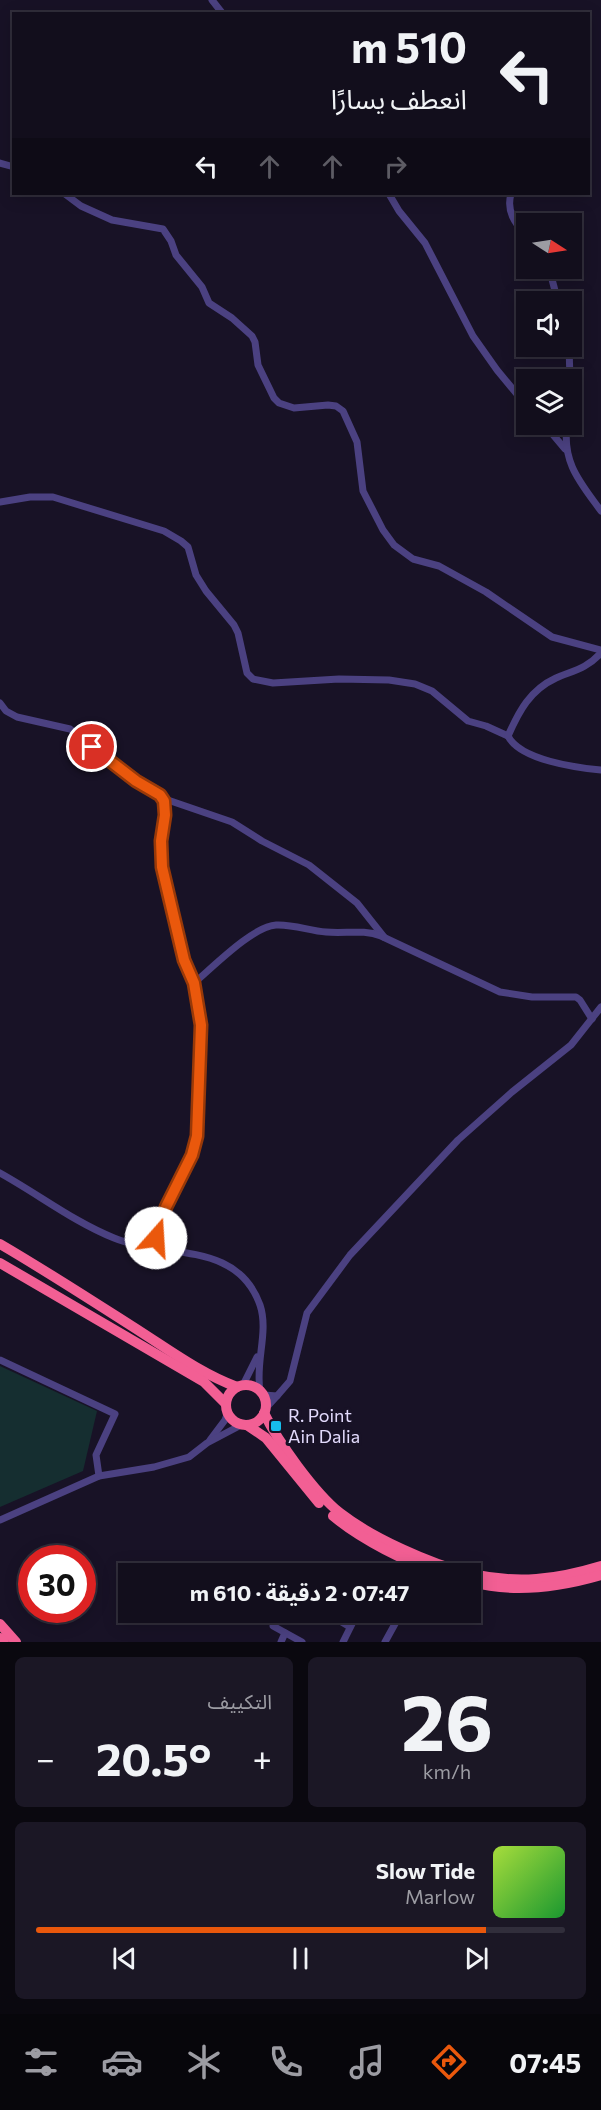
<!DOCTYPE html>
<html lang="ar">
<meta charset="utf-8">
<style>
:root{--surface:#120e1c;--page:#1b1725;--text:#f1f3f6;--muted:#9c9ca3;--line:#312e3b;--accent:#ea580c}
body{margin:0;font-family:Commissioner,"Noto Sans Arabic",sans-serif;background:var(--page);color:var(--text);direction:rtl;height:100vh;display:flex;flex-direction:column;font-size:22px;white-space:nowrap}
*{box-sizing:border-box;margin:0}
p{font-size:20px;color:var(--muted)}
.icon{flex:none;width:33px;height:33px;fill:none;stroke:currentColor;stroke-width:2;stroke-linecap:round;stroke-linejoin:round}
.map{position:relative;height:1642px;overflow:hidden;direction:ltr}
.panel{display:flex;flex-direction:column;gap:15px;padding:15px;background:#0a080f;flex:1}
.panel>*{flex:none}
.top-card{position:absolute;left:12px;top:12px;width:578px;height:183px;border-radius:0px;box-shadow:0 3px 15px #0003,0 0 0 2px var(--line);direction:rtl;background:#120e1c;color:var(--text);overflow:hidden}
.needle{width:39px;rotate:102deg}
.fabs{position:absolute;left:516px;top:213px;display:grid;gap:12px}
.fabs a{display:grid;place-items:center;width:66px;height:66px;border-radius:0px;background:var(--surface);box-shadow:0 3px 15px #0003,0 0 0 2px var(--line);font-size:30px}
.speed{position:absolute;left:18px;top:1545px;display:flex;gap:12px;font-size:30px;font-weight:700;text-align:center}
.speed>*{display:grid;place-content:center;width:78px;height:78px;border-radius:50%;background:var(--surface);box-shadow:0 3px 15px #0003,0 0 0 2px var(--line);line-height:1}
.speed .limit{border:9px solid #d22;background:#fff;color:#111}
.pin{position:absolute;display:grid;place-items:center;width:51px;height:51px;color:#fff;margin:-26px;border:3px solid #fff;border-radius:50%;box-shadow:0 2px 6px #0007}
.me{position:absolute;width:66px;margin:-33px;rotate:19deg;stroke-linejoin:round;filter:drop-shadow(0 0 4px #0008)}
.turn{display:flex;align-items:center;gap:21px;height:126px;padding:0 24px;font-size:27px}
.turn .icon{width:78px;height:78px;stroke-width:2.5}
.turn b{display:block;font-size:42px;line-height:51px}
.lanes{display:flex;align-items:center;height:57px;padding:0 24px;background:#0003;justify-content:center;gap:30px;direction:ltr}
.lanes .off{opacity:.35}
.big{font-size:45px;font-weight:700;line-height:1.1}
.panel .widget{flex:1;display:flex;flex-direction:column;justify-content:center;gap:9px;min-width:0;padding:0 21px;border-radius:9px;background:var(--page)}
.panel .dial{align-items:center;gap:0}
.dial b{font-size:78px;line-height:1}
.song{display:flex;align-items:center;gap:18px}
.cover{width:72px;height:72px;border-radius:9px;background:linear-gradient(135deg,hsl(80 70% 55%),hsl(130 70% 35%))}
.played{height:6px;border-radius:3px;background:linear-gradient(90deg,var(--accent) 85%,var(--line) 85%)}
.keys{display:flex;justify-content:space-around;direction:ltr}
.heat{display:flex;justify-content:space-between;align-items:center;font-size:33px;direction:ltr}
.panel .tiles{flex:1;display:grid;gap:15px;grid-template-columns:1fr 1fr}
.widget:last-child{grid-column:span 2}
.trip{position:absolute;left:118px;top:1563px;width:363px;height:60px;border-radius:0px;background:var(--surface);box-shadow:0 3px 15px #0003,0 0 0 2px var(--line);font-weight:700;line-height:60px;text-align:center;direction:rtl}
.tab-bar{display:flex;height:96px;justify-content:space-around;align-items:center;background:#07060b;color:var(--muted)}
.tab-bar .icon{width:42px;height:42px}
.tab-bar .selected{color:var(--accent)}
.tab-bar b{font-size:27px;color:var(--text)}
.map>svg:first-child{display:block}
</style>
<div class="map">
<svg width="601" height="1642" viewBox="0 0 601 1642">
<rect width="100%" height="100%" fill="#181226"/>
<polygon fill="#152e30" points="0,1366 97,1411 83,1471 0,1507"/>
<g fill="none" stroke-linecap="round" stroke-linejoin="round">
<g stroke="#4b4181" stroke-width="7">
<polyline points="212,0 223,14"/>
<polyline points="0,163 14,167"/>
<polyline points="65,194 81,206 112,220 163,229 171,241 176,255 202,287 209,303 232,318 252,336 255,342 258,365 274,398 279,403 294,408 328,405 336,406 343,411 357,442 363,491 383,530 394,545 413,559 439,566 486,592 552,637 601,650"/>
<polyline points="389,194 399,211 425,243 473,336 497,370 526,405"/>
<path d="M511,194C506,211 515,223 526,236"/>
<polyline points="549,268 558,302"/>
<polyline points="569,346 570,380"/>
<polyline points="544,424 565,449"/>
<path d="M567,424C562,463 580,482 601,511"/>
<polyline points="0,502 30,497 53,497 164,531 181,541 188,547 196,575 206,591 234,625 238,633 247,673 253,679 273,683 339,679 389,680 415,684 432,691 468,721 486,726 508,736"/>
<path d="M601,653C586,669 575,670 556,678C530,690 519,711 508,736C520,760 577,768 601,770"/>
<polyline points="0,703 6,711 17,717 70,729 136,781 160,795 163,801 165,815 161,841 162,867 184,960 196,993 202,1041 198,1128 195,1147 161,1220 154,1248"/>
<polyline points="162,798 232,822 262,841 309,865 357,903 384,937"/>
<path d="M194,983C212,968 253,926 276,925C293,924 310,931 326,932C345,934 363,929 381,936L500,992L532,997H576L580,1000L592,1019"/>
<path d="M0,1173C38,1194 74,1222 114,1238C165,1259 237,1240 260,1305C269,1332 255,1362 260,1391"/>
<polyline points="0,1360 115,1414 96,1455 99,1476"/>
<polyline points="243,1385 257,1357"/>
<polyline points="264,1395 277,1396 266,1408"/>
<polyline points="277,1396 290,1381 307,1313 350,1255 458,1140 512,1092 571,1045 601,1007"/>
<polyline points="210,1440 225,1420 228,1412"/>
<polyline points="0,1520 99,1476 154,1467 189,1457 207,1443 243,1424"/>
<polyline points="404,1574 411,1561"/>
<polyline points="277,1612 273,1626 302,1642"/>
<polyline points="325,1612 350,1627"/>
<polyline points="281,1642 285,1633"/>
<polyline points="343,1642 358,1612"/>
<polyline points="385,1642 396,1622 397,1612"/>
</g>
<g stroke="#f25f94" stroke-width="10">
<path d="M0,1244C48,1272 94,1302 141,1332C172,1352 202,1374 237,1387"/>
<polyline points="0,1263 204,1382 226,1404"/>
<circle cx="246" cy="1405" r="20"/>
<path d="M264,1413C278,1442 315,1493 340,1513C372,1538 430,1564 470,1574"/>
<polyline points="247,1425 266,1438 319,1503"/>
<path d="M333,1516C362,1540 406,1562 442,1574"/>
<path d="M471,1574C518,1584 555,1580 601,1566"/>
<path d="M471,1582C513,1593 560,1587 601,1575"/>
<polyline points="0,1624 16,1642"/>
<polyline points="0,1638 4,1642"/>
</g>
</g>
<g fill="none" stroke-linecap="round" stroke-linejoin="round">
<g stroke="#983908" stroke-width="15">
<polyline id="route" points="92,747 136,781 160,795 164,801 165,815 161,841 162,867 184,960 194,983 201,1025 197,1136 192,1155 166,1207 156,1238"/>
</g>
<use href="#route" stroke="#ea580c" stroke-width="10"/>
</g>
<rect fill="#16beec" stroke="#181226" stroke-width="2" x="270" y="1420" width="12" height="12" rx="3"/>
<g text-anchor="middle" stroke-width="6" stroke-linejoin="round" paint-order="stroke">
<g font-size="18" fill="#e2dafc" stroke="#181226" text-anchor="start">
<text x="288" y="1422">R. Point<tspan x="288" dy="21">Ain Dalia</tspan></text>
</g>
</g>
</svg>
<div class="fabs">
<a><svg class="needle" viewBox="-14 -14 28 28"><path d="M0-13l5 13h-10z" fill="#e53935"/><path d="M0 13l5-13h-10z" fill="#9c9ca3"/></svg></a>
<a><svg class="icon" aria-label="sound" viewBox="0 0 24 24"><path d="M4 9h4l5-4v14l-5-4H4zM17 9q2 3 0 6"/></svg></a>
<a><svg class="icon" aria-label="layers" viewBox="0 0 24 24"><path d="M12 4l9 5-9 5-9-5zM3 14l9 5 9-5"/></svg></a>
</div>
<div class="speed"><div class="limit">30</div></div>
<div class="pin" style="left:92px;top:747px;background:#d93025"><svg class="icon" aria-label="arrive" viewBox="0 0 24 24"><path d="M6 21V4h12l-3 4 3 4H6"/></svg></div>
<svg class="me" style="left:156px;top:1238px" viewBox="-20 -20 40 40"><circle r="19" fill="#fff"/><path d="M0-13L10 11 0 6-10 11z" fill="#ea580c"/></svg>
<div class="trip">07:47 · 2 دقيقة · 610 m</div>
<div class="top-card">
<div class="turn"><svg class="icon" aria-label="left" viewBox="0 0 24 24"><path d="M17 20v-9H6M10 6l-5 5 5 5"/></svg><div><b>510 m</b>انعطف يسارًا</div></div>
<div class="lanes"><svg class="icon" aria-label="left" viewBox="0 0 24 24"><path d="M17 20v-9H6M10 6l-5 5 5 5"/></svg><svg class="icon off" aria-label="ahead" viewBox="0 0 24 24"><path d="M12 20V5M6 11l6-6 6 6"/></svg><svg class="icon off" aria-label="ahead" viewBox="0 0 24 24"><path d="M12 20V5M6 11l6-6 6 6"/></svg><svg class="icon off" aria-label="right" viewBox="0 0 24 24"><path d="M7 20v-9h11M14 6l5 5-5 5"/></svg></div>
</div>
</div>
<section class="panel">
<div class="tiles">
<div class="widget dial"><b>26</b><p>km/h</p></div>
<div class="widget"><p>التكييف</p>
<div class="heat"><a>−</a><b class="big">20.5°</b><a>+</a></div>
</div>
<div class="widget">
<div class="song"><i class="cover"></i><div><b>Slow Tide</b><p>Marlow</p></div></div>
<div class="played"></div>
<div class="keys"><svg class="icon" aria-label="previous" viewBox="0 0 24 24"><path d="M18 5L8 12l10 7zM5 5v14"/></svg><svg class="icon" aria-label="pause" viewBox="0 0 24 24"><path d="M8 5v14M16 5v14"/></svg><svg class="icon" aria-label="next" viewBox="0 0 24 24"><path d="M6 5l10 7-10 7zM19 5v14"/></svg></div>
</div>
</div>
</section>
<nav class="tab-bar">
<b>07:45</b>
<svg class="icon selected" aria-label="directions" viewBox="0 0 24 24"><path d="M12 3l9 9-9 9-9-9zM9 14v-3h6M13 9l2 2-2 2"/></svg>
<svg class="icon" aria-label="music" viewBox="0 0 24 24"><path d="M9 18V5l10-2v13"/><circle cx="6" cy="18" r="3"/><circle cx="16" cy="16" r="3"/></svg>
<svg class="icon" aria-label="phone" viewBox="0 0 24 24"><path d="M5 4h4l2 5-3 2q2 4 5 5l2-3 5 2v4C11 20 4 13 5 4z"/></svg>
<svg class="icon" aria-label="climate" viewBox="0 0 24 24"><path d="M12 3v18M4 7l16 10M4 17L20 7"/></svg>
<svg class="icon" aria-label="car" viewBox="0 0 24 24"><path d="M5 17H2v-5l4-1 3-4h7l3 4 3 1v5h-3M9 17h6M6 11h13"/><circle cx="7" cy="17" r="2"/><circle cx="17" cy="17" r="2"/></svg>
<svg class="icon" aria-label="filters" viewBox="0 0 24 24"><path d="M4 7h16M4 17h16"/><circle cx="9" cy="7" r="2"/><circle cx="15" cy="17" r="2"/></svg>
</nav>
